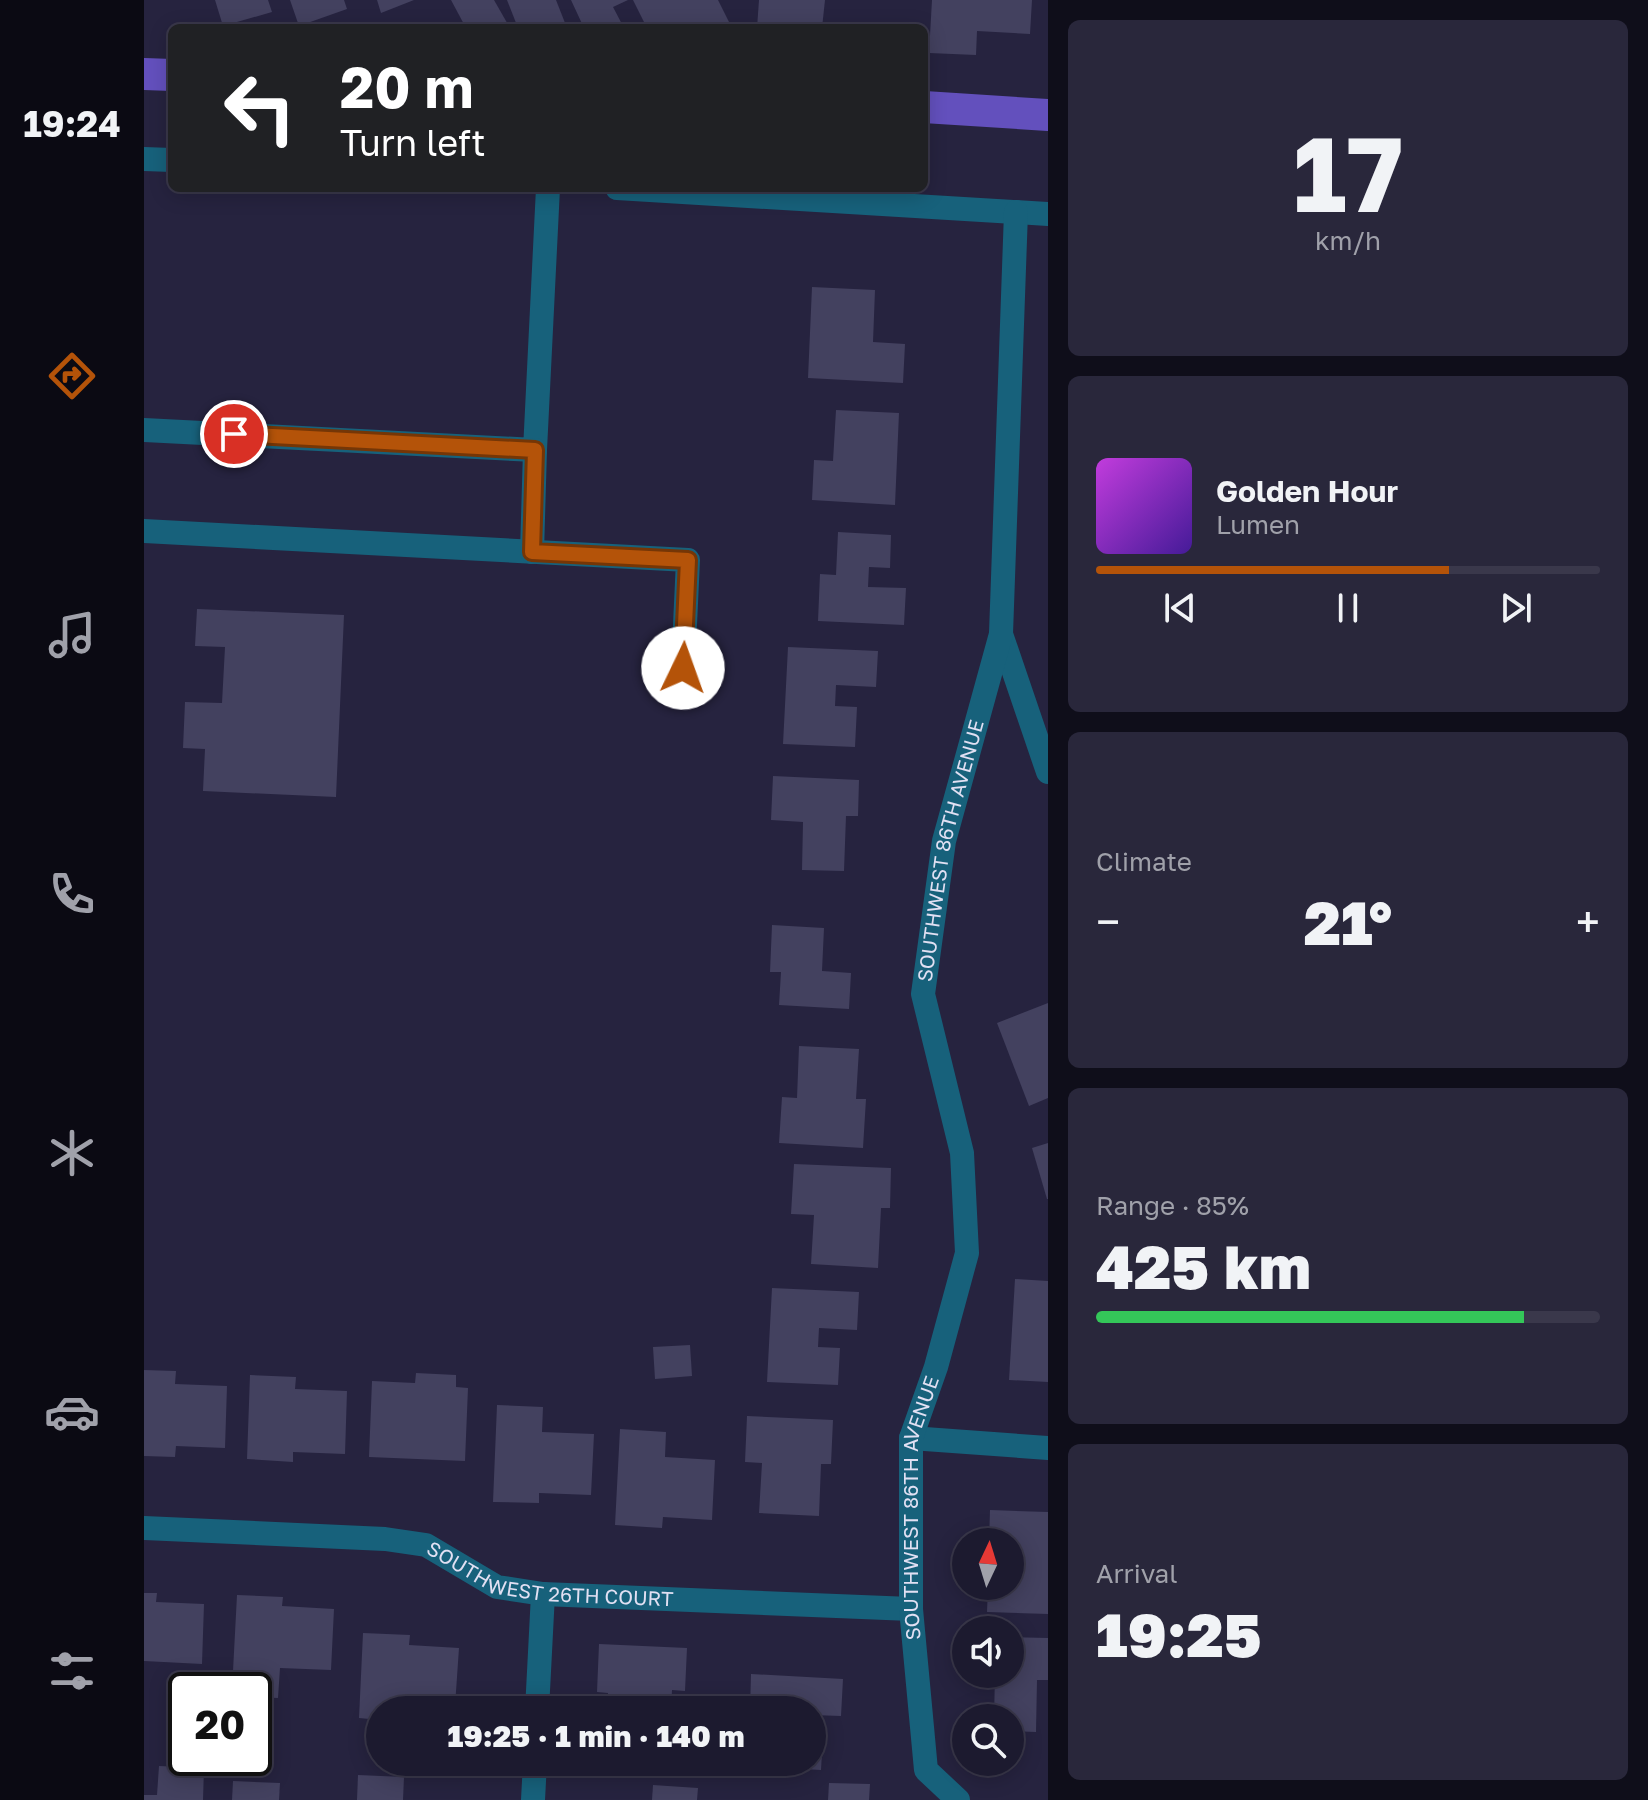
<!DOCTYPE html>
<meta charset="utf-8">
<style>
:root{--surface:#1c1a2f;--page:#29273b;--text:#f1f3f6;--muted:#a0a1aa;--line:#3a384b;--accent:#b45309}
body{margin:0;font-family:"Golos Text",sans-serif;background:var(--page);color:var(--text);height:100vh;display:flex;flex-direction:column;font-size:30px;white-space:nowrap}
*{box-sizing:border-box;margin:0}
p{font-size:26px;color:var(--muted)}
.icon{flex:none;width:44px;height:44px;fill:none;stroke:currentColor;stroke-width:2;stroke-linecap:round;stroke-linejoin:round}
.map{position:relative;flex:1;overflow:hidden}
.panel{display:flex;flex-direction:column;gap:20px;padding:20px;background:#0f0e1a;width:600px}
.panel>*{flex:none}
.guide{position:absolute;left:24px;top:24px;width:760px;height:168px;border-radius:12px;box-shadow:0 4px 20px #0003,0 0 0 2px var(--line);background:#202124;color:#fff;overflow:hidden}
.needle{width:52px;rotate:4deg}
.tools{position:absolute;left:808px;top:1528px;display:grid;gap:16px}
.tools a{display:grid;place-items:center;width:72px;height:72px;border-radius:50%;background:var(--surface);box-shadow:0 4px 20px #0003,0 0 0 2px var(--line);font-size:40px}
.speed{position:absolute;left:24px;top:1672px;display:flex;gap:16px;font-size:40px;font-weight:700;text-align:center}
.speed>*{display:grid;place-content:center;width:104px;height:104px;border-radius:50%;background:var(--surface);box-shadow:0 4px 20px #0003,0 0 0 2px var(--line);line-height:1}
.speed .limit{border:4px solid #111;border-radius:12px;background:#fff;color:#111}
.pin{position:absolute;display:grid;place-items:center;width:68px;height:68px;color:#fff;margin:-34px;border:4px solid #fff;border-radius:50%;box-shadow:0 2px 8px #0007}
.me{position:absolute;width:88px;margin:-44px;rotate:3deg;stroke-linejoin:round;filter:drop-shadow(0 0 6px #0008)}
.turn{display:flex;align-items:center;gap:28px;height:168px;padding:0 40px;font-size:36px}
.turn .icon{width:104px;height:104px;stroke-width:2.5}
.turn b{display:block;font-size:56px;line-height:68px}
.big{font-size:60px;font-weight:800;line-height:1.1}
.panel .tile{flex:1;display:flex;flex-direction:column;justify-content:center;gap:12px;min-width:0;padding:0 28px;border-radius:12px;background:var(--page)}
.panel .dial{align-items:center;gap:0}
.dial b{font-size:104px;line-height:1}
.song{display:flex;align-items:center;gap:24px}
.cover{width:96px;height:96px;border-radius:12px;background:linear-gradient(135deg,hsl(290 70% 55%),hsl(260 70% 35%))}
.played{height:8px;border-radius:4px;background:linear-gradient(90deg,var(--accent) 70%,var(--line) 70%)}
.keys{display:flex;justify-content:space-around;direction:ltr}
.heat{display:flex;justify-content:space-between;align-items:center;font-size:44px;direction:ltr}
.charge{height:12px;border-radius:6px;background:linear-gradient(90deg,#34c759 85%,var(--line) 0)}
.trip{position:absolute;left:222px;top:1696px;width:460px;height:80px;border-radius:40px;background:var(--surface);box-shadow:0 4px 20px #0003,0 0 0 2px var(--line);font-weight:800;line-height:80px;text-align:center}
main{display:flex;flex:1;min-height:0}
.menu{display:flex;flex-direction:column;width:144px;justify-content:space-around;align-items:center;background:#0b0a13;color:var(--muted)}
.menu .icon{width:56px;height:56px}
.menu .active{color:var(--accent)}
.menu b{font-size:36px;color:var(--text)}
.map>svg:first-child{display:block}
</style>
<main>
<nav class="menu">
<b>19:24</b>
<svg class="icon active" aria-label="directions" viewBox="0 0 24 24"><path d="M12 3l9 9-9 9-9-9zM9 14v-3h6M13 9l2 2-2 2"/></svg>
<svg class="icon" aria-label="music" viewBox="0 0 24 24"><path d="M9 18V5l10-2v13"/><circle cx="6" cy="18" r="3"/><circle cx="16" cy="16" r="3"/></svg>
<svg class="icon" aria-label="phone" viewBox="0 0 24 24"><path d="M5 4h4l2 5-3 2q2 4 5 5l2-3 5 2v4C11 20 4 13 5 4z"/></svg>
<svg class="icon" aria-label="climate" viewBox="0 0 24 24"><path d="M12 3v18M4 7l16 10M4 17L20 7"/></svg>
<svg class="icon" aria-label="car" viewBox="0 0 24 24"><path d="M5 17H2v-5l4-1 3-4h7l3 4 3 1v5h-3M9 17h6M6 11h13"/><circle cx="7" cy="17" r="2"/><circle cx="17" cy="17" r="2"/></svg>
<svg class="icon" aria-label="filters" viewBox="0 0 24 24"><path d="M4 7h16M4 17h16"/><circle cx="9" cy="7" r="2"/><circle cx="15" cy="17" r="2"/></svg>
</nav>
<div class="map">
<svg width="904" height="1800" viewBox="0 0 904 1800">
<rect width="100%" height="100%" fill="#26233f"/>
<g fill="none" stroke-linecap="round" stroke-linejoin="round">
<g stroke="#6350bd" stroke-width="32">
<polyline points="0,74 28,75"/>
<polyline points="780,107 904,115"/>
</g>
</g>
<g fill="#43415f">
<polygon points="71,0 124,0 128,12 79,26"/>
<polygon points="146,0 200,0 203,9 155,26"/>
<polygon points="233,0 270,0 237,13"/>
<polygon points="307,0 350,0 366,28 322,28"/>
<polygon points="363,0 412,0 423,28 374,28"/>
<polygon points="427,0 484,0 469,7 480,28 440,28"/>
<polygon points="489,0 574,0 588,28 503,28"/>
<polygon points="615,0 681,0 678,28 613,28"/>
<polygon points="788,0 888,0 886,34 833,31 832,55 785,53"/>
<polygon points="668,287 731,290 729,342 761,344 759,383 664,378"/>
<polygon points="692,410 755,413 751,505 668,500 670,460 689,461"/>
<polygon points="694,532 747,535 746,568 725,567 724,587 762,588 760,625 674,621 676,574 692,575"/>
<polygon points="53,609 200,615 192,797 59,791 61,749 39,748 41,702 78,703 81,647 51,646"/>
<polygon points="644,647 734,651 732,687 692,685 691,706 713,707 711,747 639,744"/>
<polygon points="629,776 715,780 714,816 702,816 700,871 658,870 659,822 627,820"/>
<polygon points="628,925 680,928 678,971 707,973 705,1009 635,1005 637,972 626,972"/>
<polygon points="904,1003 904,1098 885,1106 853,1023"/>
<polygon points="655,1046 715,1049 712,1099 722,1099 719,1148 635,1143 638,1097 653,1098"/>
<polygon points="904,1143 904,1199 903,1199 888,1148"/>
<polygon points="650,1164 747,1168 746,1208 737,1208 734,1268 667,1264 670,1215 647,1214"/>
<polygon points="871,1279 904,1281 904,1382 865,1380"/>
<polygon points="628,1288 715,1292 713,1330 675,1328 674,1347 696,1348 694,1385 623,1382"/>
<polygon points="546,1345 548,1376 511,1379 509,1347"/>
<polygon points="0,1370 32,1371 31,1384 83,1386 81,1448 32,1446 31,1457 0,1456"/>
<polygon points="272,1373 312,1375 312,1387 324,1388 321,1461 225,1457 228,1381 271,1383"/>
<polygon points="106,1375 152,1377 151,1389 203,1391 201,1454 149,1452 149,1462 103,1459"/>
<polygon points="353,1405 399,1407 398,1432 450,1434 447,1495 395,1493 395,1503 349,1502"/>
<polygon points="603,1416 689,1420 687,1464 677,1464 675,1516 615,1513 618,1463 601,1462"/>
<polygon points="476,1429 522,1432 521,1457 571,1460 568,1520 519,1517 518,1528 471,1525"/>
<polygon points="846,1510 904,1512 904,1614 843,1612 844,1586 866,1586 866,1542 845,1542"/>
<polygon points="0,1593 13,1593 12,1602 60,1604 58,1664 0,1661"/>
<polygon points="93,1595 139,1597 138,1606 190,1609 187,1670 136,1668 134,1698 110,1697 110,1690 88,1690"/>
<polygon points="219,1633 266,1635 265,1645 315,1648 311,1706 259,1704 258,1710 236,1710 236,1720 215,1718"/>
<polygon points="866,1637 904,1638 904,1680 893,1680 892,1732 866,1731 866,1718 850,1718 851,1674 866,1674"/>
<polygon points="455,1644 543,1648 541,1691 528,1690 527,1710 463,1710 464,1693 453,1692"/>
<polygon points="607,1674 699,1679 697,1716 668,1715 668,1710 606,1710"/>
<polygon points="668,1734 679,1735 677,1770 603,1766 603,1762 668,1762"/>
<polygon points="15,1766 60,1768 59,1800 0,1800 0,1795 13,1795"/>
<polygon points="214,1775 260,1777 259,1800 213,1800"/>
<polygon points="89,1781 136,1783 135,1800 88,1800"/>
<polygon points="685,1783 726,1784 725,1800 684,1800"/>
<polygon points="509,1785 554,1788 553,1800 508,1800"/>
</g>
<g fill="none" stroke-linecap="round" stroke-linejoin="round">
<g stroke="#17617b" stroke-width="24">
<polyline points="0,159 28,160"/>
<polyline points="473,188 904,214"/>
<polyline points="0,430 391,450 404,188"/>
<polyline points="0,531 544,560 539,668"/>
<polyline points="388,552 391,450"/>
<polyline points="857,634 904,772"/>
<polyline points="767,1438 904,1448"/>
<path id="s1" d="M0,1528L241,1539L282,1545L353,1587L399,1594L767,1609"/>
<polyline points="393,1710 399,1594"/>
<polyline points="389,1800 391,1762"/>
<path id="s2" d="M814,1800L782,1770L767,1609V1438L792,1367L823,1253L818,1153L779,994L800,841L857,634L872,212"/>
</g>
</g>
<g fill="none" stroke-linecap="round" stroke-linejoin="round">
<g stroke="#753606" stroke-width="20">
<polyline id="route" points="90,434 391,450 388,552 544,560 539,668"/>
</g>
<use href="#route" stroke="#b45309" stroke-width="14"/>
</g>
<g text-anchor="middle" stroke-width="6" stroke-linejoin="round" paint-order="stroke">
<g font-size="20" fill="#e1e0f3" stroke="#0f0f1b">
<text dy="7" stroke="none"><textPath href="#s2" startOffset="980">SOUTHWEST 86TH AVENUE</textPath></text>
<text dy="7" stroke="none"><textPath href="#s2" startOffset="308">SOUTHWEST 86TH AVENUE</textPath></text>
<text dy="7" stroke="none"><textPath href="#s1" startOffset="414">SOUTHWEST 26TH COURT</textPath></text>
</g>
</g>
</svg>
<div class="tools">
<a><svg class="needle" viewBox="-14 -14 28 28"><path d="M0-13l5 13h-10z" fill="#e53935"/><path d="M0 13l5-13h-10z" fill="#a0a1aa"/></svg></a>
<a><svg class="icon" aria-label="sound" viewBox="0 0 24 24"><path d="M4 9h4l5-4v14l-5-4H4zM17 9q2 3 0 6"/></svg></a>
<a><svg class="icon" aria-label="search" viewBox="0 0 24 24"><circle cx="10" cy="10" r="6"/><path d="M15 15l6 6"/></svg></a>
</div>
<div class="speed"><div class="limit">20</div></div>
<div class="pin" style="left:90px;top:434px;background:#d93025"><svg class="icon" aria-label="arrive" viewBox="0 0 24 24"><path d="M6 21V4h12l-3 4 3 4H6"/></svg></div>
<svg class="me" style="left:539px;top:668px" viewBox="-20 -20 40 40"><circle r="19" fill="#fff"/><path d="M0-13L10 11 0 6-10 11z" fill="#b45309"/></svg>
<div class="trip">19:25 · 1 min · 140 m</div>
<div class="guide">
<div class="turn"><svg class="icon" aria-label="left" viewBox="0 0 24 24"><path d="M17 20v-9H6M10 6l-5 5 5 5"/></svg><div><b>20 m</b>Turn left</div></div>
</div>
</div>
<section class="panel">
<div class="tile dial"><b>17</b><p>km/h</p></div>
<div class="tile">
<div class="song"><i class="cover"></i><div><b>Golden Hour</b><p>Lumen</p></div></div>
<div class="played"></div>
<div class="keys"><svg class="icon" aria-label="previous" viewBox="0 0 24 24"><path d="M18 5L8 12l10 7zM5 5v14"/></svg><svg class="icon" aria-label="pause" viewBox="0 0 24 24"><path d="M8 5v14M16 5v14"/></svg><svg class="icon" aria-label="next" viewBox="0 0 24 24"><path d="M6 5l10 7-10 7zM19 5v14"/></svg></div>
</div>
<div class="tile"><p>Climate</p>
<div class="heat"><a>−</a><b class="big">21°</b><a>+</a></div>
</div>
<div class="tile"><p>Range · 85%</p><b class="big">425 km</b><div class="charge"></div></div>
<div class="tile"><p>Arrival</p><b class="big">19:25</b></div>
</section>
</main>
